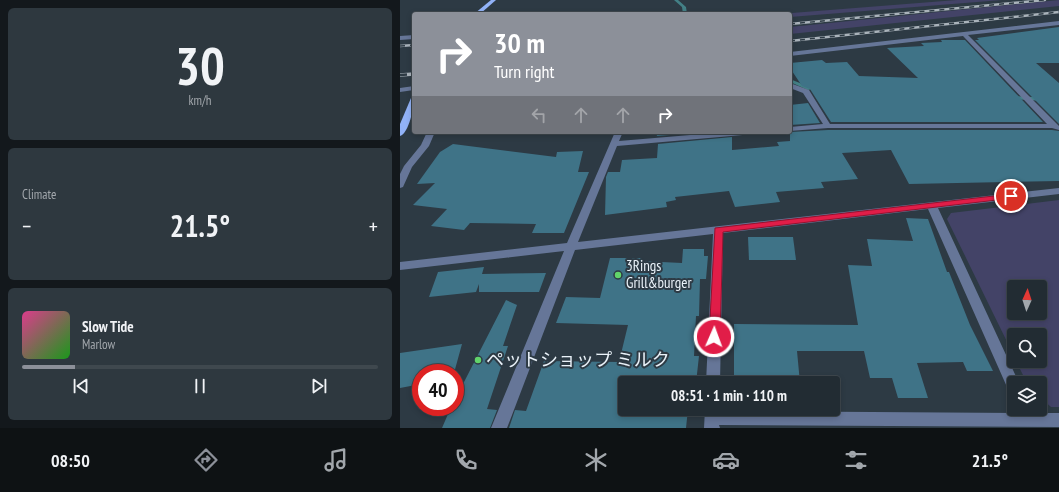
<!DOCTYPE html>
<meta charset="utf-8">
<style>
:root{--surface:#222c33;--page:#2e383f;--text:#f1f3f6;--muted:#a2a7ac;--line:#3f484e;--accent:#8c9099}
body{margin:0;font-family:"PT Sans Narrow","Noto Sans JP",sans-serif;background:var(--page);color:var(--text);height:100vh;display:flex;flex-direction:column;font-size:15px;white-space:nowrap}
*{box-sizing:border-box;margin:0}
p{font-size:13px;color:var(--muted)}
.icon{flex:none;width:22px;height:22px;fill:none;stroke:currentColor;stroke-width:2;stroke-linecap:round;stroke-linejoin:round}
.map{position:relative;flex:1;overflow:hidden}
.details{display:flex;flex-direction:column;gap:8px;padding:8px;background:#13181c;width:400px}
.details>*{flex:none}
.top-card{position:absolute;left:12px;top:12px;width:380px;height:122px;border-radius:4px;box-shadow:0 2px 6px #0003,0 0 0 1px var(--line);background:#8c9099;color:#fff;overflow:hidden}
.needle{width:26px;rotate:3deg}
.tools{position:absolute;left:607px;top:280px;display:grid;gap:8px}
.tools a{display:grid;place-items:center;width:40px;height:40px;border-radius:4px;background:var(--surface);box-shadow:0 2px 6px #0003,0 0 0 1px var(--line);font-size:20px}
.speed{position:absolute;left:12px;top:364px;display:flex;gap:8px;font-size:20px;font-weight:700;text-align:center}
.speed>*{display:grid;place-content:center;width:52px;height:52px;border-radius:50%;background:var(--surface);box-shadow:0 2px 6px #0003,0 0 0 1px var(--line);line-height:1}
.speed .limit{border:6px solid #d22;background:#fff;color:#111}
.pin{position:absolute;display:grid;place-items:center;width:34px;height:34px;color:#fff;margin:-17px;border:2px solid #fff;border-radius:50%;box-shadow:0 1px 4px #0007}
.me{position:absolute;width:44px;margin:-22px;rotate:2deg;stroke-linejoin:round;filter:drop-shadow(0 0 3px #0008)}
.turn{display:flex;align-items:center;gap:14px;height:84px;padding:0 16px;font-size:18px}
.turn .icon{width:52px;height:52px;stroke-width:2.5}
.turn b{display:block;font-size:28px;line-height:34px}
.lanes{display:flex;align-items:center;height:38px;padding:0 16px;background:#0003;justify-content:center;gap:20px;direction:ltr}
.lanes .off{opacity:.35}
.big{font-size:30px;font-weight:700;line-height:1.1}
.details .tile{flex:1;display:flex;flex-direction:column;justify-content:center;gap:6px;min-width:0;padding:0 14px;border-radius:6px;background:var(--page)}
.details .dial{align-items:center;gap:0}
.dial b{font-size:52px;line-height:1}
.song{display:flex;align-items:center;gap:12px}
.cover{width:48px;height:48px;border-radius:6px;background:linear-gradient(135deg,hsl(330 70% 55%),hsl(120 70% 35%))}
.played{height:4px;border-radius:2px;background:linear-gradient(90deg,var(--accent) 15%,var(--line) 15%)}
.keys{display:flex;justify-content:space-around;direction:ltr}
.heat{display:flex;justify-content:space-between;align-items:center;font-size:22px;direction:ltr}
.trip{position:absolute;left:218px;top:376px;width:222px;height:40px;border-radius:4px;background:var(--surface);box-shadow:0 2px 6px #0003,0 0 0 1px var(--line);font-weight:700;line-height:40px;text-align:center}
.tabs{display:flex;height:64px;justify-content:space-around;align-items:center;background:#0e1214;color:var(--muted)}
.tabs .icon{width:28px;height:28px}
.tabs .current{color:var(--accent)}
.tabs b{font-size:18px;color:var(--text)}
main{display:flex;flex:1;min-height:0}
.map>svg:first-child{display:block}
</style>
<main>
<section class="details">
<div class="tile dial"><b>30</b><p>km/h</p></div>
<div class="tile"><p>Climate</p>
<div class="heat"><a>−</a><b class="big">21.5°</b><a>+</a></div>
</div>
<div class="tile">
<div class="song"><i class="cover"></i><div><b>Slow Tide</b><p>Marlow</p></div></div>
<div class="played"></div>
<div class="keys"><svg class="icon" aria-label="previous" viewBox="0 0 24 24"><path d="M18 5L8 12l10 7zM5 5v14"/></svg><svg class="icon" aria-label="pause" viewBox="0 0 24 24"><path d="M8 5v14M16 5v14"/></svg><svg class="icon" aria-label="next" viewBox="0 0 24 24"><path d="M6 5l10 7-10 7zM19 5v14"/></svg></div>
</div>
</section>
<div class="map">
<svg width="659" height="428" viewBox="0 0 659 428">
<rect width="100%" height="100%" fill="#2d3a44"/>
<g fill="#434367" fill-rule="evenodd">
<polygon points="557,0 602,0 390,17 390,14 379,14"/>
<polygon points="659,0 659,6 390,34 390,27"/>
<path d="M659,200V407H651L640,397V383H627L616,361H640V335H614V356L547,219L551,213ZM614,287H640V313H614Z"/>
</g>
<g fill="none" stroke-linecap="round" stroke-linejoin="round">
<g fill="#438086" fill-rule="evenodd">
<polygon points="274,0 278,0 286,7 287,14 283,14 282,7"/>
<polygon points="390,79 412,88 412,89 408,90 390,82"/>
<polygon points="612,96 659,98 659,102 610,99 610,97"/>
</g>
</g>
<g fill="#3f7387">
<polygon points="659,27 659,63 636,63 659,83 659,124 575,40 579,40 577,38"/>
<polygon points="541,40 565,40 643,122 431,122 410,89 402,86 390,68 390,63 422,60 426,63 447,62 459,76 518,78 487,48 524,46 521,43 542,42"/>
<polygon points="408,103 420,123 390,125 390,105"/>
<polygon points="428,130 652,130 659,131 659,181 509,184 491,150 442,153 458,179 421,182 424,188 376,192 380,202 335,207 329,191 275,197 276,200 266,202 267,207 205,215 206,177 208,172 220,172 222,160 257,158 258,144 332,137 332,150 379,146 377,142 390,141 390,132"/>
<polygon points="256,132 308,132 257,136"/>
<polygon points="53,144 156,157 157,152 183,151 178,172 189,172 164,233 132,233 136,224 70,223 64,230 31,226 47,209 13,205 35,183 17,184 40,152"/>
<polygon points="506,218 528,219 547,272 549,272 570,325 593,371 567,371 563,362 517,363 528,398 498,398 492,378 470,378 464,351 397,351 400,383 334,383 334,324 458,325 448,265 472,266 467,239 513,241"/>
<polygon points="348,237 393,237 396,260 349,260"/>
<polygon points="283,249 304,249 304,256 308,256 306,279 300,279 299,316 296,316 294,356 299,356 296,383 225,383 225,409 288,409 286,428 109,428 115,410 126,411 144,361 219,362 228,325 156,323 166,297 200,298 210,258 242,258 241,261 282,263"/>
<polygon points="84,267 82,274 146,273 139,292 79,292 79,284 76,292 29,297 38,272"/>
<polygon points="106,300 117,305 103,346 108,346 87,409 97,410 90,428 42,428 51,407 55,407 55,397 60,383 63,384"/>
<polygon points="62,344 54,373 21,373 21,384 0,388 0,353"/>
</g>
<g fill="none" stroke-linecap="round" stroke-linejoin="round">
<g fill="#667698" fill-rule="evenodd">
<polygon points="659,21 659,25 568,35 659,126 659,130 652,128 428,128 390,131 390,127 423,124 403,93 390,88 390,83 409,90 430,124 647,124 563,36 390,56 390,52"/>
<polygon points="14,35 14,39 0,40 0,36"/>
<polygon points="14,86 14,90 0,92 0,88"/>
<polygon points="27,132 35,132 29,146 12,167 3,187 0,188 0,174 4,166 21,145"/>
<polygon points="215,132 223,132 219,141 326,132 358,132 354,134 217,146 178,242 659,188 659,194 538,208 619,383 614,383 614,393 609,391 607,387 528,209 323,233 320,383 306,383 313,234 175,250 107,428 91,428 164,251 0,270 0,262 167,243"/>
<polygon points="305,409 319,409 319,411 618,413 617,409 631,409 633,413 659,413 659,427 319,425 320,428 304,428"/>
</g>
<g fill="#91b2f7" fill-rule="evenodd">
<polygon points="91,0 96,0 80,14 74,14"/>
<path d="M11,98H14C14,107 9,133 0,136V124Z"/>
</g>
<g stroke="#aab3bb" stroke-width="2.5">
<g id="rail-far1">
<polyline points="390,24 645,0"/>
<polyline points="390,41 659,12"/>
<polyline points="0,46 14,45"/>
</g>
</g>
<g stroke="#aab3bb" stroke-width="3.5">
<polyline id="rail" points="0,75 14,74"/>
</g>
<use href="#rail-far1" stroke="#2d3a44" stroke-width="1.5" stroke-dasharray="5" stroke-linecap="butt"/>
<use href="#rail" stroke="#2d3a44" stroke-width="2.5" stroke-dasharray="7" stroke-linecap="butt"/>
</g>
<polygon fill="#e11d48" stroke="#92132f" points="611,194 614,195 614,198 323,232 320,337 319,340 310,340 309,337 315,228"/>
<g fill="#61d46a" stroke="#2d3a44" stroke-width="1.5">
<circle cx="218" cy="275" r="4"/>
<circle cx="78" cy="360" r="4"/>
</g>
<g text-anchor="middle" stroke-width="4" stroke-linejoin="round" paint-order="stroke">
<g font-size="15" fill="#eaf2f9" stroke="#2d3a44" text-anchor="start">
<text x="226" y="271">3Rings<tspan x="226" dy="17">Grill&amp;burger</tspan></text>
</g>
<g font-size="18" fill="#eaf2f9" stroke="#2d3a44" text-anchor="start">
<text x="86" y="366">ペットショップ ミルク</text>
</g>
</g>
</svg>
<div class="tools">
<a><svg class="needle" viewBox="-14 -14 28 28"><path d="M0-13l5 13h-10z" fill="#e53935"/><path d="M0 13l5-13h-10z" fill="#a2a7ac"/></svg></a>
<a><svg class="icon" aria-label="search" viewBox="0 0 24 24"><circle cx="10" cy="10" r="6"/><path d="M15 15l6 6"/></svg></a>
<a><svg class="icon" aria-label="layers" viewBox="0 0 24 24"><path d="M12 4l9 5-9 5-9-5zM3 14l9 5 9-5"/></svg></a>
</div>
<div class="speed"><div class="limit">40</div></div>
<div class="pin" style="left:611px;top:196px;background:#d93025"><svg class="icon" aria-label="arrive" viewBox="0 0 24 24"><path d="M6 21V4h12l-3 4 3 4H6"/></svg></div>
<svg class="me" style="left:314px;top:337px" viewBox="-20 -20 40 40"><circle r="17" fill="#e11d48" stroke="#fff" stroke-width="3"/><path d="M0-11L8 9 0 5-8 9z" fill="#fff"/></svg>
<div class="trip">08:51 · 1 min · 110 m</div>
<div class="top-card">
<div class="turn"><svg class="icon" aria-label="right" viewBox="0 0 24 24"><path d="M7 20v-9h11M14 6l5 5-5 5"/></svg><div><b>30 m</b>Turn right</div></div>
<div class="lanes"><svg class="icon off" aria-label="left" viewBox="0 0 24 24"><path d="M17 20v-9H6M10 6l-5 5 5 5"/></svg><svg class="icon off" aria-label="ahead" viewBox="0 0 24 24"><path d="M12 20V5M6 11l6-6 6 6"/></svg><svg class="icon off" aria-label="ahead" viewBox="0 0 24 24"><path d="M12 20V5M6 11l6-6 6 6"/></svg><svg class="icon" aria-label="right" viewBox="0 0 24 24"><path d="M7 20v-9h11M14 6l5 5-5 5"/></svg></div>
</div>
</div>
</main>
<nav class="tabs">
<b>08:50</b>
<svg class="icon current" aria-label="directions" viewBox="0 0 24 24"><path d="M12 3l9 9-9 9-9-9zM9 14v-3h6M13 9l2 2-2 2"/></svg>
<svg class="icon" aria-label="music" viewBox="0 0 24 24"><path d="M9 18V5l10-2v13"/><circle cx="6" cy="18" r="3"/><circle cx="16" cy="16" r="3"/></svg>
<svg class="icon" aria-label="phone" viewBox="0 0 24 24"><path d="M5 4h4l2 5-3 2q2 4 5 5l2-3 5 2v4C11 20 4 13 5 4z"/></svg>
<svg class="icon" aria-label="climate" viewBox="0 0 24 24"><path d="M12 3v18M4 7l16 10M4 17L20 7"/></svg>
<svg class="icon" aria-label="car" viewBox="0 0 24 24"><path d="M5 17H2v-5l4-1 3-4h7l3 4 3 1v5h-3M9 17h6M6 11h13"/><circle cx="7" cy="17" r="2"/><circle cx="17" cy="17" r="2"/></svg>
<svg class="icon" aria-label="filters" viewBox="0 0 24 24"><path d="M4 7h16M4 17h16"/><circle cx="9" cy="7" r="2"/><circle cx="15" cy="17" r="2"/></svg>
<b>21.5°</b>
</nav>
